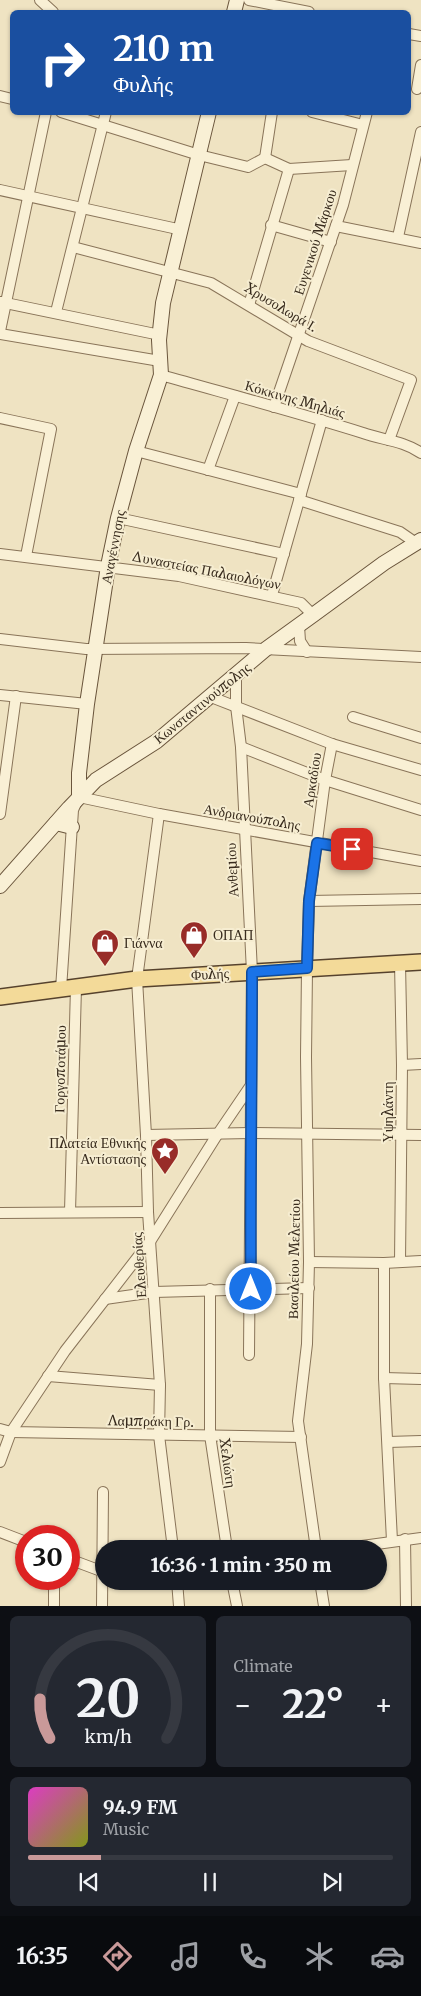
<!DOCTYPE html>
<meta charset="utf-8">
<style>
:root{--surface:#171b24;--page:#242831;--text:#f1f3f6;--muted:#9ea1a6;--line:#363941;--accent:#c99999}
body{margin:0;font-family:Merriweather,serif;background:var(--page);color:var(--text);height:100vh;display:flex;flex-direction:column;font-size:19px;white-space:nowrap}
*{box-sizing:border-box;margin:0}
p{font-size:16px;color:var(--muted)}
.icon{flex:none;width:28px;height:28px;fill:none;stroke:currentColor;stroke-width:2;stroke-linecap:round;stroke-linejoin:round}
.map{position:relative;height:1606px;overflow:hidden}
.panel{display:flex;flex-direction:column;gap:10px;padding:10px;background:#0d0f14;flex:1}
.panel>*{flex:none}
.hud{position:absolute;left:10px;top:10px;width:401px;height:105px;border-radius:8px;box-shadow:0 1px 4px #0004;background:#1a4fa0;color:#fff;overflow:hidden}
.speed{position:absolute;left:15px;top:1525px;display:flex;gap:10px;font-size:25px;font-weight:700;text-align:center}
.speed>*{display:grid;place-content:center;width:65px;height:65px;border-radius:50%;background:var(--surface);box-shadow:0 1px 4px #0004;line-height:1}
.speed .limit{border:8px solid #d22;background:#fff;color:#111}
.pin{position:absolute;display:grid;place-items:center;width:42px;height:42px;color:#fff;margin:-21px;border-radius:10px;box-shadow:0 2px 8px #0006}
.me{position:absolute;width:55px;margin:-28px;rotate:0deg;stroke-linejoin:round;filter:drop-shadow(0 0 4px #0008)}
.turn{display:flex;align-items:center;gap:18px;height:105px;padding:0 20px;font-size:22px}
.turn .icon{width:65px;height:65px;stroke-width:2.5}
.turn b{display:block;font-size:35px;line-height:42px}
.big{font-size:38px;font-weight:800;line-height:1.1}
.panel .card{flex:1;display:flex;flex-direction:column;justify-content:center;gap:8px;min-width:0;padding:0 18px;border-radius:8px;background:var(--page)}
.panel .dial{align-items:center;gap:0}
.dial svg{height:130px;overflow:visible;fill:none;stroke:var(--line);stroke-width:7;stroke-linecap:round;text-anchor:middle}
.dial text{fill:var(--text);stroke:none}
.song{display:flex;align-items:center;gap:15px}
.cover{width:60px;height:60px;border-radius:8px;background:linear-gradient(135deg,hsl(310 70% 55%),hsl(70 70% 35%))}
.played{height:5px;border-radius:2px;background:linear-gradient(90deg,var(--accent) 20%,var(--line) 20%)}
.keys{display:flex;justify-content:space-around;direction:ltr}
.heat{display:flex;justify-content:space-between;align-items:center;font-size:28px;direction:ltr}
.panel .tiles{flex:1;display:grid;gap:10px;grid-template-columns:1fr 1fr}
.card:last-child{grid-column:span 2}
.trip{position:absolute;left:95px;top:1540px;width:292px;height:50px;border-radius:25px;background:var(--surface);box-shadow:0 1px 4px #0004;font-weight:800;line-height:50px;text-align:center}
.dock{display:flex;height:80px;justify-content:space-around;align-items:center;background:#090b0e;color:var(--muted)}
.dock .icon{width:35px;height:35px}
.dock .active{color:var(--accent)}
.dock b{font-size:22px;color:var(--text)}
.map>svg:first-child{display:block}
</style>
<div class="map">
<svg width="421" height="1606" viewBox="0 0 421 1606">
<rect width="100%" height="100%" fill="#efe3c2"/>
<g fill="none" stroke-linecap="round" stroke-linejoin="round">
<g stroke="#897459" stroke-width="12">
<g id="street">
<polyline points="40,0 53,12"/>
<polyline points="249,0 309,12"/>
<polyline points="409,34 421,36"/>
<polyline points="417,89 421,65"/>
<polyline points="0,96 12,99"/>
<polyline points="61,112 199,155 248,167 265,158"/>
<polyline points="312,112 363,125"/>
<polyline points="265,158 289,169 352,165"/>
<polyline points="265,158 272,112"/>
<polyline points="0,190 182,230"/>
<polyline points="271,225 331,242"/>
<polyline points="336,226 421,243"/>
<polyline points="398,237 421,132"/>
<polyline points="73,247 211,283 308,341 411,380 389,440"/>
<polyline points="1,302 160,335"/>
<polyline points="249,305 289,169"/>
<polyline points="56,312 106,112"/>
<polyline points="0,331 46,112"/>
<polyline points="0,334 160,361"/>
<path d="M161,375C228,394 296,412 363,433C383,440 404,441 421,453"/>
<polyline points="274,407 343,205 367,112"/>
<polyline points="0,418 51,429 26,556"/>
<polyline points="136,451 301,494"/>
<polyline points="208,470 235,396"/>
<polyline points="299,500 400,532 416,543"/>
<polyline points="118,518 284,554"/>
<polyline points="0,554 179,576 301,603 313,615"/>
<polyline points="272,595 322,420"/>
<polyline points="299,626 300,641 307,652"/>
<polyline points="0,639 86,649 246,648 421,657"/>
<polyline points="236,676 236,706 241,747 252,972 249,1355"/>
<polyline points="0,695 87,704"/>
<polyline points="211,697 332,744 421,770"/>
<polyline points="353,717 421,738"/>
<polyline points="241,747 325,780 421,810"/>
<polyline points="0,814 16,696"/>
<polyline points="159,814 137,979 146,1135 148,1212 160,1385 159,1435 173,1549"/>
<polyline points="309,901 421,899"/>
<polyline points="61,989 73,810 79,797 159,814 421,861"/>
<polyline points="402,1065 421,1064"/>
<polyline points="146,1135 250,1133 421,1135"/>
<polyline points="70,1212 76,987"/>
<polyline points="0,1213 148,1212"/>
<polyline points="309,1262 384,1263 421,1261"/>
<polyline points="400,1262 402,1065 400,963"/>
<polyline points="384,1263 384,1378 392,1541"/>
<polyline points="210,1289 210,1435 227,1549"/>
<polyline points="105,1299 154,1292 309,1288"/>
<polyline points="48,1376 160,1385"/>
<polyline points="384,1378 421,1379"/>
<polyline points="0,1429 11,1432 301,1437"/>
<polyline points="388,1442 421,1441"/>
<polyline points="0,1462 11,1432 65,1351 151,1240 217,1135 251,1085"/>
<polyline points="0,1532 26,1542"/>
<polyline points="405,1539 406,1606"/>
<polyline points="316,1549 298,1421 307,1344 309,1262 306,1057 307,969 309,901 325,780 332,744"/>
<polyline points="340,1549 421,1538"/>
<polyline points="69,1559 101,1571"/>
<polyline points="54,1579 54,1606"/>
<polyline points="177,1581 179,1606"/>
<polyline points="232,1581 237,1606"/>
<polyline points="320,1581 324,1606"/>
<polyline points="102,1606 103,1492"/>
</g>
</g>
<g stroke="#6a553c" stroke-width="16">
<g id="secondary">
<polyline points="234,12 237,0"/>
<polyline points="79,797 79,773 87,704 108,566 118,518 136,451 161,375 159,340 163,303 209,112"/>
<polyline points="56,823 72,827"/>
<polyline points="0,886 69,808 96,780 157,741 266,649 313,615 384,563 421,540"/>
</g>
</g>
<g stroke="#56422d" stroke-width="18">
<polyline id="primary" points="0,997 137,979 421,962"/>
</g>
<use href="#street" stroke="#f9f0d5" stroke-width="10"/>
<use href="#secondary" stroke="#f9f0d5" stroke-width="14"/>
<use href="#primary" stroke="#f3da99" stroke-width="15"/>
</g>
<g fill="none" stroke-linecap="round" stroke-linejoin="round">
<g stroke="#114b97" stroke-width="12">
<path id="route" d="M251,1289C250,1183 252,1078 252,972L307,968L309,901L317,843L352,849"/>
</g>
<use href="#route" stroke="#1a73e8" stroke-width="9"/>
</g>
<defs>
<g id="shop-pin" transform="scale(1.4375)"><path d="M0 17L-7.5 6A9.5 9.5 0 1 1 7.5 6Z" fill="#982c28" stroke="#f6edd1"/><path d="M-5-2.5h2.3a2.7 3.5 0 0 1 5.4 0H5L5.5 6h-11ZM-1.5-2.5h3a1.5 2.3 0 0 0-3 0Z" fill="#fff"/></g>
<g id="sight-pin" transform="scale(1.4375)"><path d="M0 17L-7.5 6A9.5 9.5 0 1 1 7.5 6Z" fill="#982c28" stroke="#f6edd1"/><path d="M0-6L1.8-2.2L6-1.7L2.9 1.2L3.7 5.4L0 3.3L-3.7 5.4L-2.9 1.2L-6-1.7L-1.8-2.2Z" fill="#fff"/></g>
</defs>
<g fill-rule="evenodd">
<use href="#shop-pin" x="194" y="935"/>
<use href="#shop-pin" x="105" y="943"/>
<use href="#sight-pin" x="165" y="1151"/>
</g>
<g text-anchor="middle" stroke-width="4" stroke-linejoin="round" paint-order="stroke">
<g font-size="14" fill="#382b1d" stroke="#f6edd1">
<text transform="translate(315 242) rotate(-72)" y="5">Ευγενικού Μάρκου</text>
<text transform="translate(281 307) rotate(31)" y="5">Χρυσολωρά Ι.</text>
<text transform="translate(295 399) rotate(16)" y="5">Κόκκινης Μηλιάς</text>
<text transform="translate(113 547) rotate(-79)" y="5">Αναγέννησης</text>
<text transform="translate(206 570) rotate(11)" y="5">Δυναστείας Παλαιολόγων</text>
<text transform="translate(202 703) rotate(-39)" y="5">Κωνσταντινούπολης</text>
<text transform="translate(312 780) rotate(-81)" y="5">Αρκαδίου</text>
<text transform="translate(252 817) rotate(10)" y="5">Ανδριανούπολης</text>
<text transform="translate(232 870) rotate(-93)" y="5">Ανθεμίου</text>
<text transform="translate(210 974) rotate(-3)" y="5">Φυλής</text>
<text transform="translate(60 1069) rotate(-89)" y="5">Γοργοποτάμου</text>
<text transform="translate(388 1112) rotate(-90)" y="5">Υψηλάντη</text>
<text transform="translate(294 1259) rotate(-89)" y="5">Βασιλείου Μελετίου</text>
<text transform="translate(139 1265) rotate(-94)" y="5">Ελευθερίας</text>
<text transform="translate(151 1421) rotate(1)" y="5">Λαμπράκη Γρ.</text>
<text transform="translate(228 1463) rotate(82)" y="5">Χελιώτη</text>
</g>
<g font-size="14" fill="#382b1d" stroke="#f6edd1" text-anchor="start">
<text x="213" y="940">ΟΠΑΠ</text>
<text x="124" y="948">Γιάννα</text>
<text x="146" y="1148" text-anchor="end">Πλατεία Εθνικής<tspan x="146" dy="16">Αντίστασης</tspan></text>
</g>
</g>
</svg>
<div class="speed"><div class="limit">30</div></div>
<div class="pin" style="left:352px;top:849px;background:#d93025"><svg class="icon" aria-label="arrive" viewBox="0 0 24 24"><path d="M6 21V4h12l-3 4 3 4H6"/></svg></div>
<svg class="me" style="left:251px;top:1289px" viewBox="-20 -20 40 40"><circle r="17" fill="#1a73e8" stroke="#fff" stroke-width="3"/><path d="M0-11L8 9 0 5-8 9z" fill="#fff"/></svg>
<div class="trip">16:36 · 1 min · 350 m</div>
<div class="hud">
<div class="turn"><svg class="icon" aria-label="right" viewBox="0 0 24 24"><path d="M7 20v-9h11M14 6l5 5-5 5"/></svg><div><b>210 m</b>Φυλής</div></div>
</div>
</div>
<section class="panel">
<div class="tiles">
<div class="card dial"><svg viewBox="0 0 100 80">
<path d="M14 69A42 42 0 1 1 86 69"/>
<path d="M14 69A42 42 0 0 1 8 45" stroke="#c99999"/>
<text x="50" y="56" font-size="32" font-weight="700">20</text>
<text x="50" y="72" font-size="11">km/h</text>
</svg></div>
<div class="card"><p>Climate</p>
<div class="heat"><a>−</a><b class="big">22°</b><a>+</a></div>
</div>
<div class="card">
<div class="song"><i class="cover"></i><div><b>94.9 FM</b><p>Music</p></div></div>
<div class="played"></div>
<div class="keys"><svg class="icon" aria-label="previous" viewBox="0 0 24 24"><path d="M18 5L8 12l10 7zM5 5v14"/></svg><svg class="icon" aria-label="pause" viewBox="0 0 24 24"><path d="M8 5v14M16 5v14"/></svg><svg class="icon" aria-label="next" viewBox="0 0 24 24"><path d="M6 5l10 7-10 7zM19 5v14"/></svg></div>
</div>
</div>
</section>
<nav class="dock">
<b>16:35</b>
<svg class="icon active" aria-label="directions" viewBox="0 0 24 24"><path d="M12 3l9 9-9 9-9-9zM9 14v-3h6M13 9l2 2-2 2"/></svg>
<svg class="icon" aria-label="music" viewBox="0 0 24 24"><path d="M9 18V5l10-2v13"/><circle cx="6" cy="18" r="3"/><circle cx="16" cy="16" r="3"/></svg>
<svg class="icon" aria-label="phone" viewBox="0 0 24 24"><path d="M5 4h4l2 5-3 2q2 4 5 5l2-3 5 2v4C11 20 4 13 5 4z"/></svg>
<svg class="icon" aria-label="climate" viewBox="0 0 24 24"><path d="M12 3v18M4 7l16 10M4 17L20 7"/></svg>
<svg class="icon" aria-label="car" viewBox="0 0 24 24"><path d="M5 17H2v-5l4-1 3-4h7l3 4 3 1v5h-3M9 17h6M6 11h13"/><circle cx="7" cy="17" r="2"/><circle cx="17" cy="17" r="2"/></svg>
</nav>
